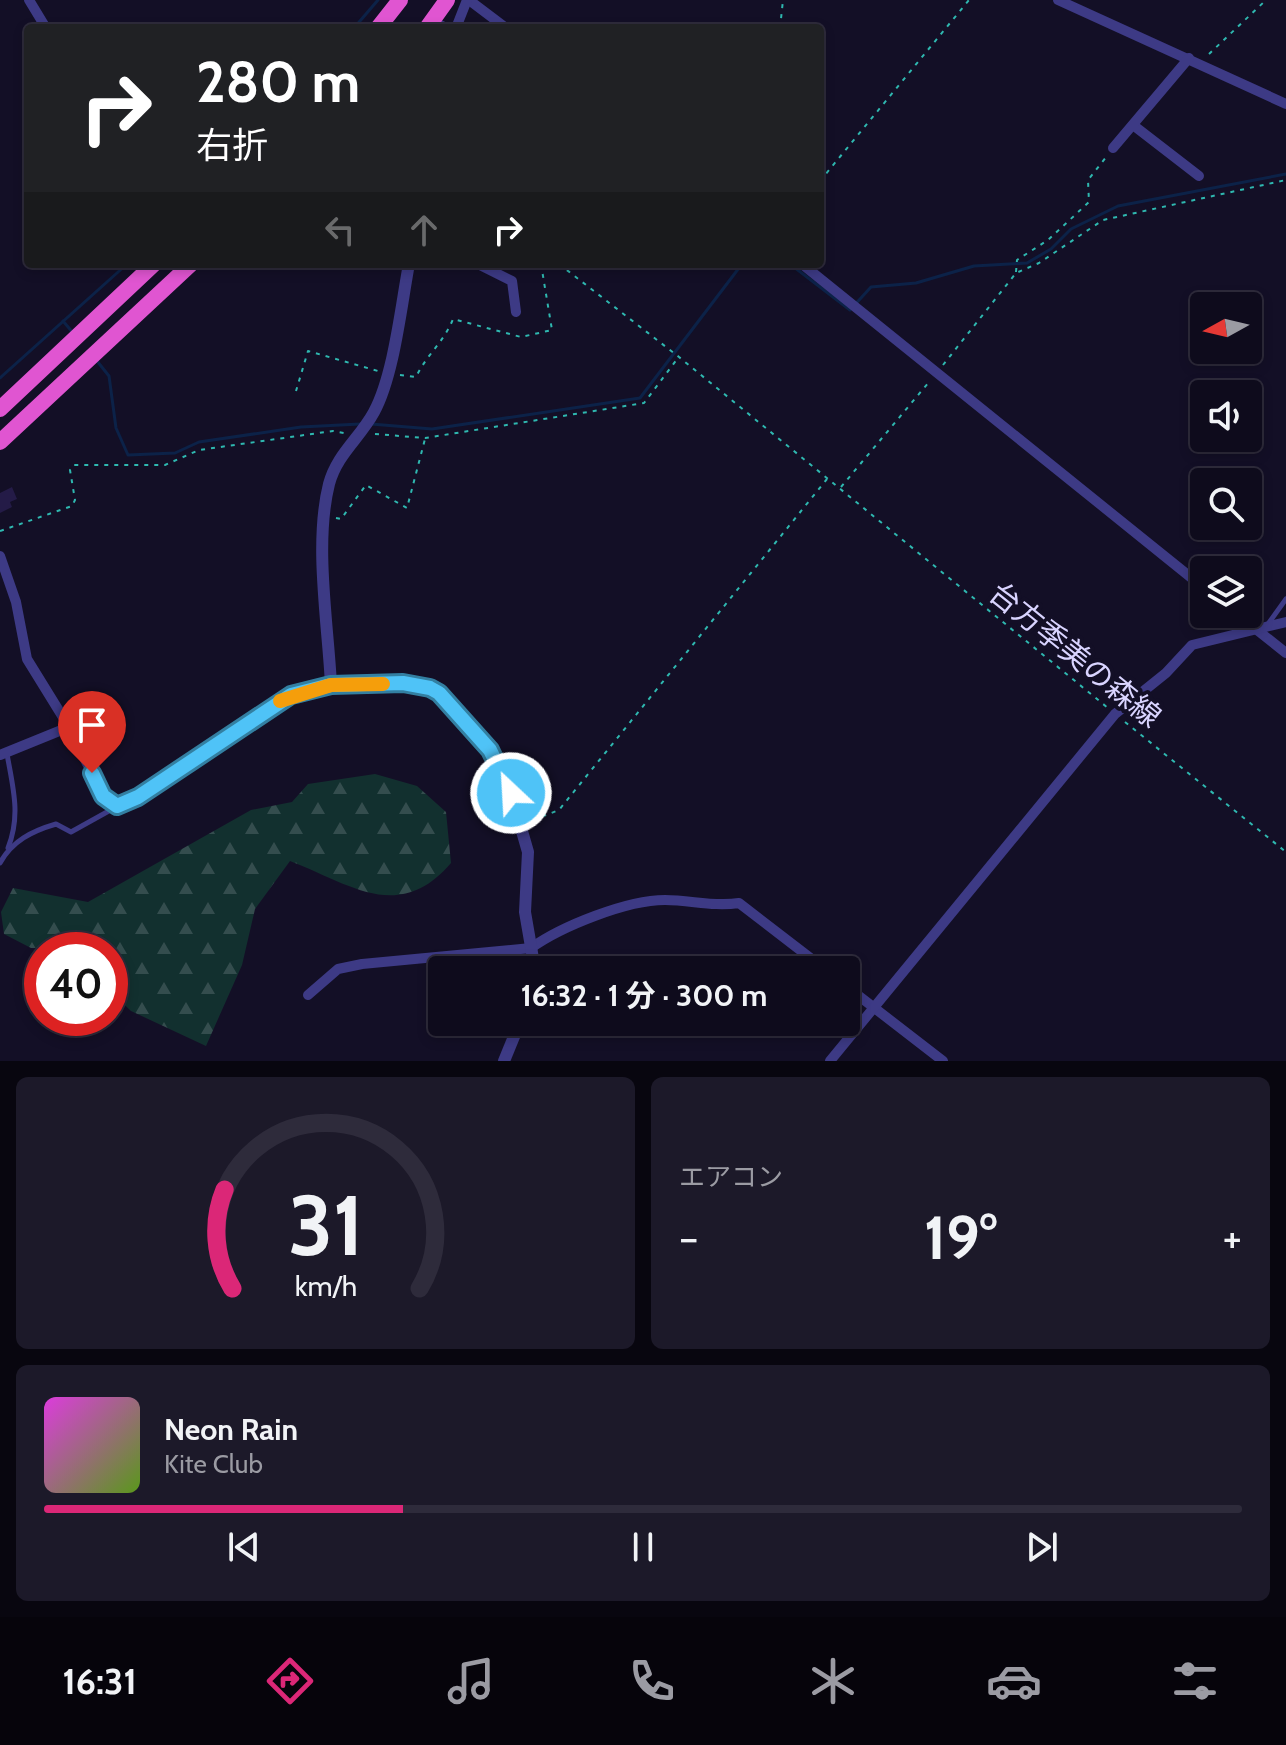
<!DOCTYPE html>
<html lang="ja">
<meta charset="utf-8">
<style>
:root{--surface:#0e0b1c;--page:#1c1929;--text:#f1f3f6;--muted:#9b9ba3;--line:#2e2b3b;--accent:#db2777}
body{margin:0;font-family:Cabin,"Noto Sans JP",sans-serif;background:var(--page);color:var(--text);height:100vh;display:flex;flex-direction:column;font-size:30px;white-space:nowrap}
*{box-sizing:border-box;margin:0}
p{font-size:26px;color:var(--muted)}
.icon{flex:none;width:44px;height:44px;fill:none;stroke:currentColor;stroke-width:2;stroke-linecap:round;stroke-linejoin:round}
.map{position:relative;height:1061px;overflow:hidden}
.panel{display:flex;flex-direction:column;gap:16px;padding:16px;background:#08060f;flex:1}
.panel>*{flex:none}
.hud{position:absolute;left:24px;top:24px;width:800px;height:244px;border-radius:8px;box-shadow:0 4px 12px #0003,0 0 0 2px var(--line);background:#202124;color:#fff;overflow:hidden}
.needle{width:52px;rotate:262deg}
.tools{position:absolute;left:1190px;top:292px;display:grid;gap:16px}
.tools a{display:grid;place-items:center;width:72px;height:72px;border-radius:8px;background:var(--surface);box-shadow:0 4px 12px #0003,0 0 0 2px var(--line);font-size:40px}
.speed{position:absolute;left:24px;top:932px;display:flex;gap:16px;font-size:40px;font-weight:700;text-align:center}
.speed>*{display:grid;place-content:center;width:104px;height:104px;border-radius:50%;background:var(--surface);box-shadow:0 4px 12px #0003,0 0 0 2px var(--line);line-height:1}
.speed .limit{border:12px solid #d22;background:#fff;color:#111}
.pin{position:absolute;display:grid;place-items:center;width:68px;height:68px;color:#fff;margin:-82px -34px;border-radius:50% 50% 50% 0;rotate:-45deg;box-shadow:0 0 8px #0007}
.pin .icon{rotate:45deg}
.me{position:absolute;width:88px;margin:-44px;rotate:335deg;stroke-linejoin:round;filter:drop-shadow(0 0 6px #0008)}
.turn{display:flex;align-items:center;gap:28px;height:168px;padding:0 40px;font-size:36px}
.turn .icon{width:104px;height:104px;stroke-width:2.5}
.turn b{display:block;font-size:56px;line-height:68px}
.lanes{display:flex;align-items:center;height:76px;padding:0 40px;background:#0003;justify-content:center;gap:40px;direction:ltr}
.lanes .off{opacity:.35}
.big{font-size:60px;font-weight:700;line-height:1.1}
.panel .widget{flex:1;display:flex;flex-direction:column;justify-content:center;gap:12px;min-width:0;padding:0 28px;border-radius:12px;background:var(--page)}
.panel .dial{align-items:center;gap:0}
.dial svg{height:208px;overflow:visible;fill:none;stroke:var(--line);stroke-width:7;stroke-linecap:round;text-anchor:middle}
.dial text{fill:var(--text);stroke:none}
.song{display:flex;align-items:center;gap:24px}
.cover{width:96px;height:96px;border-radius:12px;background:linear-gradient(135deg,hsl(300 70% 55%),hsl(90 70% 35%))}
.played{height:8px;border-radius:4px;background:linear-gradient(90deg,var(--accent) 30%,var(--line) 30%)}
.keys{display:flex;justify-content:space-around;direction:ltr}
.heat{display:flex;justify-content:space-between;align-items:center;font-size:44px;direction:ltr}
.panel .tiles{flex:1;display:grid;gap:16px;grid-template-columns:1fr 1fr}
.widget:last-child{grid-column:span 2}
.trip{position:absolute;left:428px;top:956px;width:432px;height:80px;border-radius:8px;background:var(--surface);box-shadow:0 4px 12px #0003,0 0 0 2px var(--line);font-weight:700;line-height:80px;text-align:center}
.dock{display:flex;height:128px;justify-content:space-around;align-items:center;background:#06040b;color:var(--muted)}
.dock .icon{width:56px;height:56px}
.dock .selected{color:var(--accent)}
.dock b{font-size:36px;color:var(--text)}
.map>svg:first-child{display:block}
</style>
<div class="map">
<svg width="1286" height="1061" viewBox="0 0 1286 1061">
<defs>
<pattern id="forest-firs" width="22" height="20" patternUnits="userSpaceOnUse" patternTransform="scale(2)"><rect width="22" height="20" fill="#12302f"/><path d="M5 1l3.5 6h-7zM16 11l3.5 6h-7z" fill="#344d4e"/></pattern>
</defs>
<rect width="100%" height="100%" fill="#130f26"/>
<path fill="url(#forest-firs)" d="M375,774L417,786L446,812L451,863C399,924 350,884 290,861L255,909L242,965L206,1046L131,1011L110,991V950L31,948L4,934L1,912L13,888L88,902L251,810L292,802L308,784Z"/>
<g fill="none" stroke-linecap="round" stroke-linejoin="round">
<g stroke="#0c2248" stroke-width="3">
<polyline points="354,28 378,0"/>
<polyline points="790,264 850,310 871,287 916,283 974,266 1027,263 1051,249 1071,229 1118,206 1286,174"/>
<polyline points="63,321 74,334"/>
<polyline points="97,361 109,376 116,428 128,455 175,453 199,442 301,427 360,424"/>
<polyline points="0,378 127,264"/>
<polyline points="371,424 432,429 640,398 742,264"/>
</g>
</g>
<polygon fill="#241b47" points="12,487 17,499 10,502 12,507 0,513 0,493"/>
<g fill="none" stroke-linecap="round" stroke-linejoin="round">
<g stroke="#2fb8b0" stroke-width="2" stroke-dasharray="4 6" stroke-linecap="butt">
<polyline points="780,28 783,0"/>
<polyline points="1209,54 1266,0"/>
<polyline points="820,181 969,0"/>
<polyline points="559,264 679,357 1108,708"/>
<polyline points="1016,272 1017,260 1048,240 1089,202 1088,180 1107,156"/>
<polyline points="943,365 1016,273 1039,263 1103,220 1286,180"/>
<path d="M400,375L416,377C427,354 444,342 453,319L521,337L552,330L541,264"/>
<polyline points="296,391 308,351 378,371"/>
<polyline points="375,434 425,438 644,403 678,358"/>
<polyline points="841,487 929,382"/>
<polyline points="336,518 341,519 366,485 407,508 425,439"/>
<polyline points="0,531 72,506 75,500 70,470 74,465 165,465 199,450 333,431 344,433"/>
<polyline points="1125,722 1286,852"/>
<polyline points="533,820 559,810 827,479"/>
</g>
<g stroke="#3d3a85" stroke-width="5">
<polyline points="1268,624 1286,599"/>
<path d="M7,754C13,788 21,815 8,848"/>
<path d="M0,863C12,841 32,831 56,824L71,832L116,807"/>
</g>
<g stroke="#3d3a85" stroke-width="10">
<polyline points="29,0 46,28"/>
<polyline points="469,0 506,28"/>
<polyline points="1058,0 1286,104"/>
<polyline points="432,21 446,28"/>
<polyline points="456,28 467,0"/>
<polyline points="1133,125 1199,176"/>
<polyline points="1113,148 1189,58"/>
<polyline points="478,264 512,281 516,312"/>
<polyline points="802,264 1204,588"/>
<polyline points="0,556 16,602 27,659 69,727"/>
<polyline points="1237,614 1286,653"/>
<polyline points="0,755 69,727 103,796 117,806 138,797 244,729 282,700 331,685"/>
<polyline points="846,986 943,1061"/>
<path d="M308,995L338,969L362,964L531,948C562,926 627,900 665,900C691,900 713,907 739,903L826,970"/>
<polyline points="830,1061 1115,714 1166,673 1192,645 1286,622"/>
</g>
<g stroke="#3d3a85" stroke-width="12">
<path d="M409,264C401,306 394,375 374,412C360,438 337,454 329,484C314,544 328,623 331,685L403,683L430,688L490,750L511,793L528,852L525,912L535,970"/>
<polyline points="504,1061 520,1022"/>
</g>
<g stroke="#e055d1" stroke-width="16">
<polyline points="378,28 400,0"/>
<polyline points="427,28 447,0"/>
<polyline points="0,409 154,264"/>
<polyline points="0,442 191,264"/>
</g>
</g>
<g fill="none" stroke-linecap="round" stroke-linejoin="round">
<g stroke="#337fa1" stroke-width="20">
<polyline id="route" points="92,773 103,796 117,806 138,797 291,695 331,685 403,683 430,688 439,693 490,750 511,793"/>
</g>
<use href="#route" stroke="#4fc3f7" stroke-width="14"/>
<polyline stroke="#f59e0b" stroke-width="14" points="280,701 331,685 383,684"/>
</g>
<g text-anchor="middle" stroke-width="8" stroke-linejoin="round" paint-order="stroke">
<g font-size="30" fill="#d9d4ff" stroke="#130f26">
<text transform="translate(1075 655) rotate(39)" y="10">台方季美の森線</text>
</g>
</g>
</svg>
<div class="tools">
<a><svg class="needle" viewBox="-14 -14 28 28"><path d="M0-13l5 13h-10z" fill="#e53935"/><path d="M0 13l5-13h-10z" fill="#9b9ba3"/></svg></a>
<a><svg class="icon" aria-label="sound" viewBox="0 0 24 24"><path d="M4 9h4l5-4v14l-5-4H4zM17 9q2 3 0 6"/></svg></a>
<a><svg class="icon" aria-label="search" viewBox="0 0 24 24"><circle cx="10" cy="10" r="6"/><path d="M15 15l6 6"/></svg></a>
<a><svg class="icon" aria-label="layers" viewBox="0 0 24 24"><path d="M12 4l9 5-9 5-9-5zM3 14l9 5 9-5"/></svg></a>
</div>
<div class="speed"><div class="limit">40</div></div>
<div class="pin" style="left:92px;top:773px;background:#d93025"><svg class="icon" aria-label="arrive" viewBox="0 0 24 24"><path d="M6 21V4h12l-3 4 3 4H6"/></svg></div>
<svg class="me" style="left:511px;top:793px" viewBox="-20 -20 40 40"><circle r="17" fill="#4fc3f7" stroke="#fff" stroke-width="3"/><path d="M0-11L8 9 0 5-8 9z" fill="#fff"/></svg>
<div class="trip">16:32 · 1 分 · 300 m</div>
<div class="hud">
<div class="turn"><svg class="icon" aria-label="right" viewBox="0 0 24 24"><path d="M7 20v-9h11M14 6l5 5-5 5"/></svg><div><b>280 m</b>右折</div></div>
<div class="lanes"><svg class="icon off" aria-label="left" viewBox="0 0 24 24"><path d="M17 20v-9H6M10 6l-5 5 5 5"/></svg><svg class="icon off" aria-label="ahead" viewBox="0 0 24 24"><path d="M12 20V5M6 11l6-6 6 6"/></svg><svg class="icon" aria-label="right" viewBox="0 0 24 24"><path d="M7 20v-9h11M14 6l5 5-5 5"/></svg></div>
</div>
</div>
<section class="panel">
<div class="tiles">
<div class="widget dial"><svg viewBox="0 0 100 80">
<path d="M14 69A42 42 0 1 1 86 69"/>
<path d="M14 69A42 42 0 0 1 11 31" stroke="#db2777"/>
<text x="50" y="56" font-size="32" font-weight="700">31</text>
<text x="50" y="72" font-size="11">km/h</text>
</svg></div>
<div class="widget"><p>エアコン</p>
<div class="heat"><a>−</a><b class="big">19°</b><a>+</a></div>
</div>
<div class="widget">
<div class="song"><i class="cover"></i><div><b>Neon Rain</b><p>Kite Club</p></div></div>
<div class="played"></div>
<div class="keys"><svg class="icon" aria-label="previous" viewBox="0 0 24 24"><path d="M18 5L8 12l10 7zM5 5v14"/></svg><svg class="icon" aria-label="pause" viewBox="0 0 24 24"><path d="M8 5v14M16 5v14"/></svg><svg class="icon" aria-label="next" viewBox="0 0 24 24"><path d="M6 5l10 7-10 7zM19 5v14"/></svg></div>
</div>
</div>
</section>
<nav class="dock">
<b>16:31</b>
<svg class="icon selected" aria-label="directions" viewBox="0 0 24 24"><path d="M12 3l9 9-9 9-9-9zM9 14v-3h6M13 9l2 2-2 2"/></svg>
<svg class="icon" aria-label="music" viewBox="0 0 24 24"><path d="M9 18V5l10-2v13"/><circle cx="6" cy="18" r="3"/><circle cx="16" cy="16" r="3"/></svg>
<svg class="icon" aria-label="phone" viewBox="0 0 24 24"><path d="M5 4h4l2 5-3 2q2 4 5 5l2-3 5 2v4C11 20 4 13 5 4z"/></svg>
<svg class="icon" aria-label="climate" viewBox="0 0 24 24"><path d="M12 3v18M4 7l16 10M4 17L20 7"/></svg>
<svg class="icon" aria-label="car" viewBox="0 0 24 24"><path d="M5 17H2v-5l4-1 3-4h7l3 4 3 1v5h-3M9 17h6M6 11h13"/><circle cx="7" cy="17" r="2"/><circle cx="17" cy="17" r="2"/></svg>
<svg class="icon" aria-label="filters" viewBox="0 0 24 24"><path d="M4 7h16M4 17h16"/><circle cx="9" cy="7" r="2"/><circle cx="15" cy="17" r="2"/></svg>
</nav>
